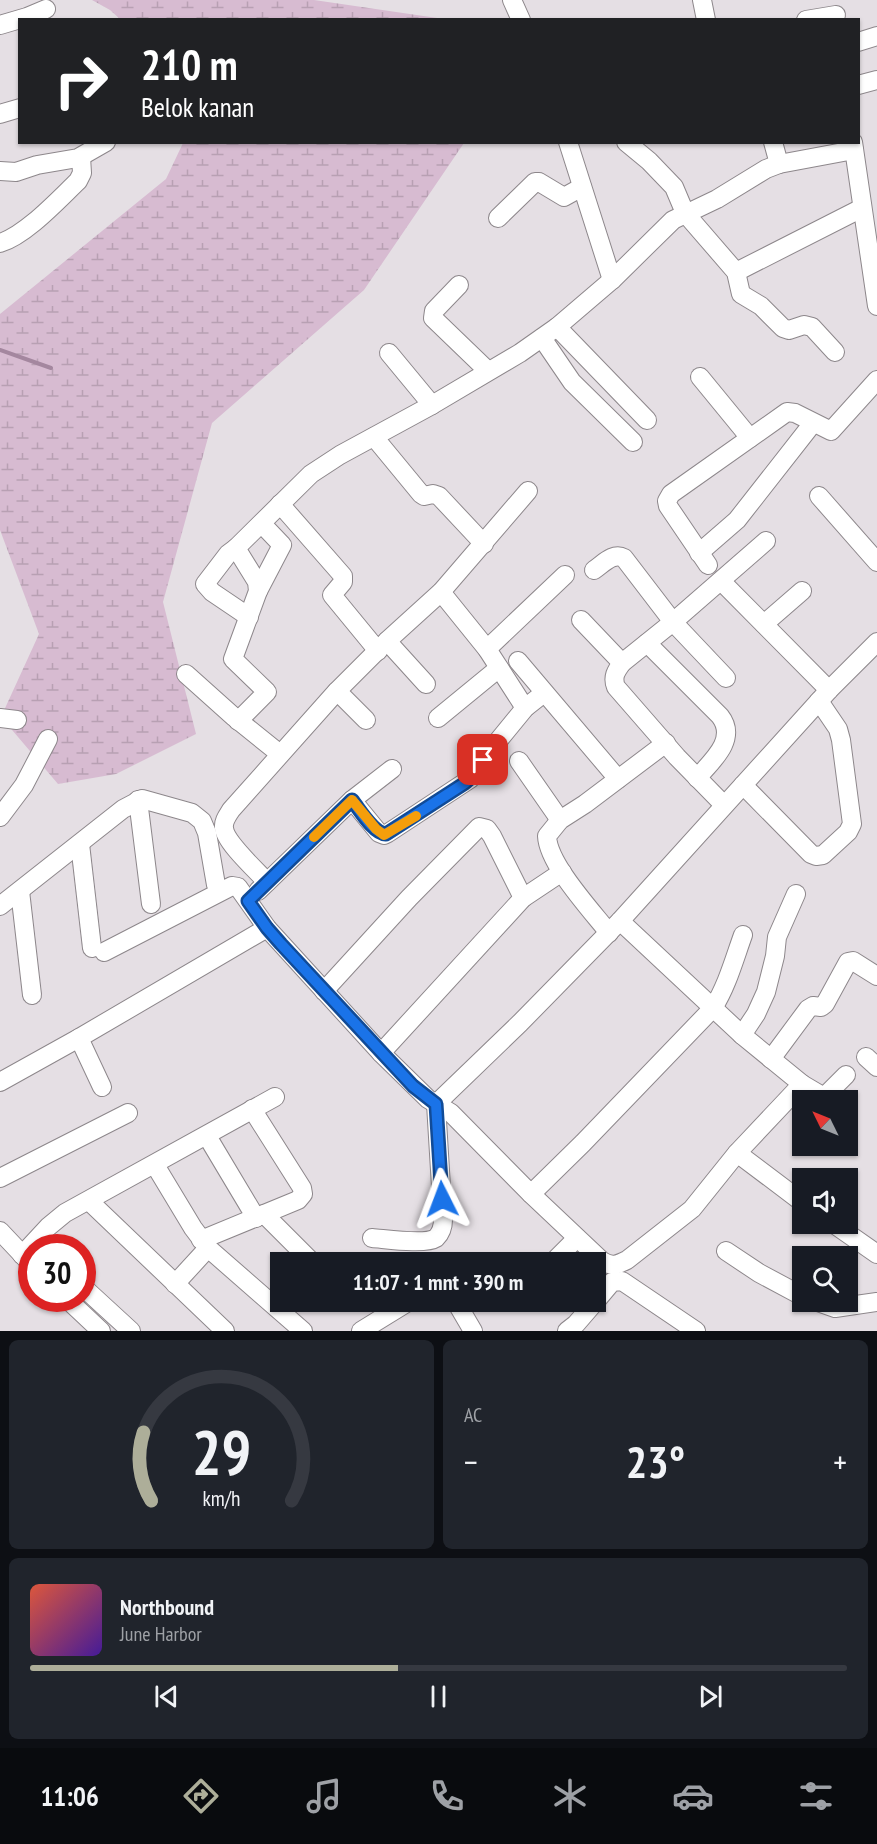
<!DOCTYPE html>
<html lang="id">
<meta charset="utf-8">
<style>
:root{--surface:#171b24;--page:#20242c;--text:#f1f3f6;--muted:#9ea1a6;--line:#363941;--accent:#adae99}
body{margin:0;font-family:"PT Sans Narrow",sans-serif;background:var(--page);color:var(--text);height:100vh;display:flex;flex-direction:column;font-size:22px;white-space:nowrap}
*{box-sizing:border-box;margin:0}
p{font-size:20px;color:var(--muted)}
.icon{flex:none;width:33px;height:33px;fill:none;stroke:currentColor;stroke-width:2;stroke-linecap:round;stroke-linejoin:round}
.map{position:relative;height:1331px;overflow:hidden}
.details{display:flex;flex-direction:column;gap:9px;padding:9px;background:#0d0f14;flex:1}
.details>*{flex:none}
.guide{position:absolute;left:18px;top:18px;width:842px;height:126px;border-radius:0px;box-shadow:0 2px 4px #0004;background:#202124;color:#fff;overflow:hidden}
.needle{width:39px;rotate:313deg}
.fabs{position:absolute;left:792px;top:1090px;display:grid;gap:12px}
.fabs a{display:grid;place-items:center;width:66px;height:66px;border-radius:0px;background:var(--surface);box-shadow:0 2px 4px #0004;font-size:30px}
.speed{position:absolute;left:18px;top:1234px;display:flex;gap:12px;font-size:30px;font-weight:700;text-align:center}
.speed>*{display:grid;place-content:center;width:78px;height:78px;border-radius:50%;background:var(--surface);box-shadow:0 2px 4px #0004;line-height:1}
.speed .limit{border:9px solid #d22;background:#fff;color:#111}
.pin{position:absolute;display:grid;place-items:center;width:51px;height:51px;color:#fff;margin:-26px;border-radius:12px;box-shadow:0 3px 9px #0006}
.me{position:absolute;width:66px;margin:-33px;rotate:357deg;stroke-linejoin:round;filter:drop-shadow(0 0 4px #0008)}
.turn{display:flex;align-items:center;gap:21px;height:126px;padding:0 24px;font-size:27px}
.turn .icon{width:78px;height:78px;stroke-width:2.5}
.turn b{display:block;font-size:42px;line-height:51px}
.big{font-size:45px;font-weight:700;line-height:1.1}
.details .tile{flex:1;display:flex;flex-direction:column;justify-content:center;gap:9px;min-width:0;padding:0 21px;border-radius:9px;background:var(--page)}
.details .dial{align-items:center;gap:0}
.dial svg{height:156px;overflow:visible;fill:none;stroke:var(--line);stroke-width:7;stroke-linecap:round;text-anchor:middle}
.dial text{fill:var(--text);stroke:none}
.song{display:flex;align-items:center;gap:18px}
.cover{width:72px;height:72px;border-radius:9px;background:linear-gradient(135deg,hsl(10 70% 55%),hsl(260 70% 35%))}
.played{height:6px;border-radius:3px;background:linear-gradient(90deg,var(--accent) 45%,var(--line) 45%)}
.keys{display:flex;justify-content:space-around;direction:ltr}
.heat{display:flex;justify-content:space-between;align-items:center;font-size:33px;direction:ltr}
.details .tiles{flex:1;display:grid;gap:9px;grid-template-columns:1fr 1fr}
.tile:last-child{grid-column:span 2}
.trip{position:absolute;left:270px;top:1252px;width:336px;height:60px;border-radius:0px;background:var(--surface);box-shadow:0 2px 4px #0004;font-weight:700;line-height:60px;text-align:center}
.tabs{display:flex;height:96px;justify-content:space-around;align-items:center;background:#090b0e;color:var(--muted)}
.tabs .icon{width:42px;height:42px}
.tabs .active{color:var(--accent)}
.tabs b{font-size:27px;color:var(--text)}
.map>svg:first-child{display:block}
</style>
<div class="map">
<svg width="877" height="1331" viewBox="0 0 877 1331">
<defs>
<pattern id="wetland-marsh" width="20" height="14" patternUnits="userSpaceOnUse" patternTransform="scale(1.5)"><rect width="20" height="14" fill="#d7bbd1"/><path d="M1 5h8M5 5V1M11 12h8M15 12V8" fill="none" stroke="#b8a0b3"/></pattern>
</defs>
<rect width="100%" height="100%" fill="#e5dfe4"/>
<g fill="url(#wetland-marsh)">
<polygon points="92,0 314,0 444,19 120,19 110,10"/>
<polygon points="183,143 464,143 364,290 212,423 163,602 196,734 116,774 58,784 1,717 39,634 0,530 0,314 166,179"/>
</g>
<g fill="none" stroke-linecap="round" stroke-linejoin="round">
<polyline stroke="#a4879f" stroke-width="4" points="0,350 51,368"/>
<g stroke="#8d878b" stroke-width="20">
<g id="minor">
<polyline points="512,0 521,20"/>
<polyline points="702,0 706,20"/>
<polyline points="806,20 836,15"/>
<polyline points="0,25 27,17 46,9"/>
<polyline points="858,42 877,36"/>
<polyline points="858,85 877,80"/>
<polyline points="0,114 20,108"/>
<polyline points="568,142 612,280"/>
<polyline points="626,142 649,161 674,187 685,213 736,272 741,294 761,306 783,328 789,330 804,325 812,327 835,352"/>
<polyline points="773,142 779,164"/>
<polyline points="853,142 877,306"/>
<polyline points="0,171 16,172 37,165 78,158 106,142"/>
<polyline points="498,218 535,182 539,182 564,197 582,187"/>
<path d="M0,243C26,235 58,200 78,181L82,173L81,157"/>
<polyline points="736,272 862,208"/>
<polyline points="459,285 434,311 433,318 488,371"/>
<polyline points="557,327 647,420"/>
<polyline points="542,338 572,382 633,442"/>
<polyline points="389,353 432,405"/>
<polyline points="700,377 750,438"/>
<polyline points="374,437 421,494 424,496 433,494 439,496 484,544"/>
<polyline points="819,496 877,562"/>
<polyline points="280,504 343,576 343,582 332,595 378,651"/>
<polyline points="236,548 228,554 205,584 212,592 249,617"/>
<polyline points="699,553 737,520 813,423"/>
<polyline points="708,565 668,506 667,501 671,494 787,412 795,413 831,431 877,380"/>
<path d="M594,570C603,564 613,552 624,558L673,622L726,678"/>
<polyline points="721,581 829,690"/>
<polyline points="258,591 282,545 262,524"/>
<polyline points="441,592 487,649 525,708"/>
<polyline points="581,620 622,663"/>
<polyline points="764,624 802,591"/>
<polyline points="387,641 426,684"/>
<path d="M647,643L720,716C738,739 712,761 697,778"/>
<polyline points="487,649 565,575"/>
<polyline points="518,661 618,779"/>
<polyline points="186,674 234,717 280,754"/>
<polyline points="337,691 366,720"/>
<polyline points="0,718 17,720"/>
<polyline points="438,718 499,668"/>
<polyline points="238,721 267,692 233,659 258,591 257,582 236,548 311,474 340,455 432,405 520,353 557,327 612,280 673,220 717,199 766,169 779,164 854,150"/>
<polyline points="519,761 560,820"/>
<polyline points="743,785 811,854 816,856 823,855 848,832 852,824 841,740 838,729 819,701"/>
<polyline points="138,800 151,904"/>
<polyline points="352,800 379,833 384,835 388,833 470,779 489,752 525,708 544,693"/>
<path d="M724,805L677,757L616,687C612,677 616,671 622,663L673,622L766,541"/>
<polyline points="0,817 24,785 48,739"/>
<polyline points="80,844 92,948"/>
<path d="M267,882C256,870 225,842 224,828C223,821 228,815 231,810L337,691L387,641L441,592L528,491"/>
<polyline points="20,891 32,995"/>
<polyline points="258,891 352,800 392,769"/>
<polyline points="0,906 123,809 142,799 192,813 202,821 207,833 216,885"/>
<path d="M609,933C591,910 548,864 547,836L560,820L585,804L666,743"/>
<path d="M104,952L232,886L238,887L267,928L381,1053L428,1099L451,1113L531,1194L583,1143L713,1008C727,986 734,960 743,935"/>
<polyline points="324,991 409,898 479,827 487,829 492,836 523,898"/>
<polyline points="742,1035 756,1014 766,992 775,956 777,937 796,894"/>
<polyline points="79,1038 102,1087"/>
<polyline points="381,1053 523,898 562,872"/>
<polyline points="866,1057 877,1067"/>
<polyline points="771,1059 808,1009 813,1006 821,1007 825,1004 848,962 853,961 877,976"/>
<polyline points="0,1082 79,1038 267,928"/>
<polyline points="802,1084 824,1097 846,1075"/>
<polyline points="207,1136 256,1218"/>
<polyline points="737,1153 802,1202"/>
<polyline points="155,1165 193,1228 208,1248 303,1331"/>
<polyline points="0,1178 128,1113"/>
<path d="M531,1194L602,1261C612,1267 617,1265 627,1260L692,1209L737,1153L802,1084L742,1035L620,921"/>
<polyline points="89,1201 225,1331"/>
<polyline points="264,1214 313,1263"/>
<polyline points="834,1224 877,1254"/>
<polyline points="0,1231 32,1265"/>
<path d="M372,1238C386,1239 425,1245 436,1238C441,1233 443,1227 443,1220L436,1104L520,1023L620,921L829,690L877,642"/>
<polyline points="201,1240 298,1200 303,1194 302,1188 252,1109"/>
<polyline points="726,1251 759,1273 802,1296"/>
<polyline points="22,1255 48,1227 65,1213 275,1097"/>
<polyline points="552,1263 577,1238"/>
<polyline points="175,1284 208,1248"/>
<polyline points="82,1286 131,1331"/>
<polyline points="67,1299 101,1331"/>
<polyline points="596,1301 612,1282 622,1281 696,1331"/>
<polyline points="456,1302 473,1331"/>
<polyline points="818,1302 835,1308 877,1302"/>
<polyline points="361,1331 408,1302"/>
<polyline points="567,1331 576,1324 595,1302"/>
</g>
</g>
<use href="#minor" stroke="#fff" stroke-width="18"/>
</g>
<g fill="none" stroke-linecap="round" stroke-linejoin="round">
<g stroke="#114b97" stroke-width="15">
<path id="route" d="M442,1199L436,1104L413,1086L281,944L267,928L248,901L352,800C360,810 373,833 386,834L465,783L474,775L483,760"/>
</g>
<use href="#route" stroke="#1a73e8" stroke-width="10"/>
<polyline stroke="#f59e0b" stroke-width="10" points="314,837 352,800 376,829 384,835 416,816"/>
</g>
</svg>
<div class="fabs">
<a><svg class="needle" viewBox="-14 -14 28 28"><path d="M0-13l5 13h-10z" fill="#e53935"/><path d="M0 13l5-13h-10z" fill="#9ea1a6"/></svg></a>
<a><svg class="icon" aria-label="sound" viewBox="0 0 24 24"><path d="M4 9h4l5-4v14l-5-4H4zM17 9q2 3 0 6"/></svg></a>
<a><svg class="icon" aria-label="search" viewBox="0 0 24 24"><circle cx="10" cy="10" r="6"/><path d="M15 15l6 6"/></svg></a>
</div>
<div class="speed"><div class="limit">30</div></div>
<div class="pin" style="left:483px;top:760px;background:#d93025"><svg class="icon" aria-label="arrive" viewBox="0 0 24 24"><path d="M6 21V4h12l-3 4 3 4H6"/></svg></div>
<svg class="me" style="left:442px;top:1199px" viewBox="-20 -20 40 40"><path d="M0-17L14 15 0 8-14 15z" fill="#1a73e8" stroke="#fff" stroke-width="4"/></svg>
<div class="trip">11:07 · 1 mnt · 390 m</div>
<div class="guide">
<div class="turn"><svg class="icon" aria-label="right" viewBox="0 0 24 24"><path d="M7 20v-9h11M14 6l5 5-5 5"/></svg><div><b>210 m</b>Belok kanan</div></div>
</div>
</div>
<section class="details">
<div class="tiles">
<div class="tile dial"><svg viewBox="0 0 100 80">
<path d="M14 69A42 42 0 1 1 86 69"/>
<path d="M14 69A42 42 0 0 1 10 34" stroke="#adae99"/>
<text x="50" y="56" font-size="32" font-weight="700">29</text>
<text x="50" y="72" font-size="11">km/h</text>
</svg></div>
<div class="tile"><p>AC</p>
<div class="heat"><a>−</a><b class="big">23°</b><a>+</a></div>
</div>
<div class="tile">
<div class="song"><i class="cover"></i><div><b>Northbound</b><p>June Harbor</p></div></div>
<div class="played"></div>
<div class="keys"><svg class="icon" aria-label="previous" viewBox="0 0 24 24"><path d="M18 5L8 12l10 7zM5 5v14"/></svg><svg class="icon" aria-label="pause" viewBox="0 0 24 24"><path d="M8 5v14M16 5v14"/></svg><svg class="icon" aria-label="next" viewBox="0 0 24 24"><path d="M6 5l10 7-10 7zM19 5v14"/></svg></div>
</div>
</div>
</section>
<nav class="tabs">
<b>11:06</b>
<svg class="icon active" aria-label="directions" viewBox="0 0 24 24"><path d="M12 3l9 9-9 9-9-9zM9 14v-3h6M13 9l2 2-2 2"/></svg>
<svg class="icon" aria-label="music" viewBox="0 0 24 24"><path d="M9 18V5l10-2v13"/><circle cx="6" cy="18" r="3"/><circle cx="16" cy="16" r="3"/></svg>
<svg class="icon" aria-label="phone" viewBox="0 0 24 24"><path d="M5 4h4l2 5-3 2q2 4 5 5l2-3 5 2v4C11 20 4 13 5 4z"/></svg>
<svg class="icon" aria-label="climate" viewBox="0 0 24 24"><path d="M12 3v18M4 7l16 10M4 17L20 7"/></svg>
<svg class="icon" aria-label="car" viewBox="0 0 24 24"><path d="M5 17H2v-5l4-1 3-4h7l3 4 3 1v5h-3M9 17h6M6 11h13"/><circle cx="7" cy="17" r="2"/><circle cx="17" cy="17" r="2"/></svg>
<svg class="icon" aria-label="filters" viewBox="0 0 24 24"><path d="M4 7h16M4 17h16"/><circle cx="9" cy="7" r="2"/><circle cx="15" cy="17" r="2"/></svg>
</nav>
